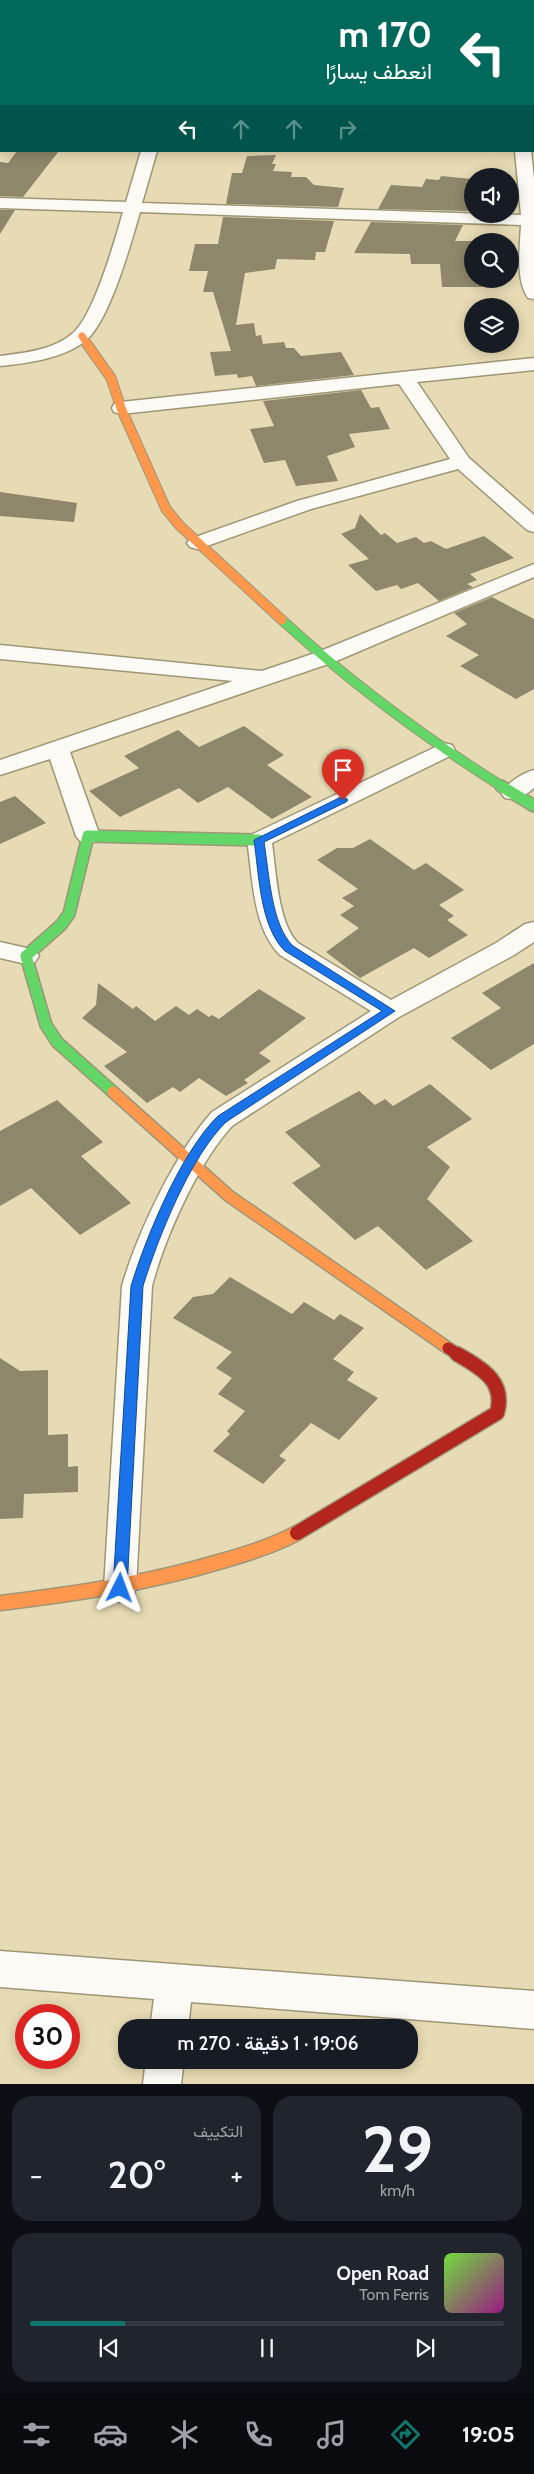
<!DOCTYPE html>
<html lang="ar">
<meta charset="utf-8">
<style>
:root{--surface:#171b24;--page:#20242c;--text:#f1f3f6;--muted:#9ea1a6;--line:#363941;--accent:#0f766e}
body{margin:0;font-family:Cabin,Vazirmatn,sans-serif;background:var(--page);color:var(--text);direction:rtl;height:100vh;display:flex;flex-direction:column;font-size:19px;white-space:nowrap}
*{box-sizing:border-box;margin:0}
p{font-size:16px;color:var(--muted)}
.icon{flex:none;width:28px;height:28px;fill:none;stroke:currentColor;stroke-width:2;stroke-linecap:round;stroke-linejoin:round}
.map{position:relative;height:2084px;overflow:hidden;direction:ltr}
.side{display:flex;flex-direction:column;gap:12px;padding:12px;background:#0d0f14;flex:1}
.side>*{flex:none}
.banner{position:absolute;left:0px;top:0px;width:535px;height:152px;box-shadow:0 2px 12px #0003;direction:rtl;background:#00695c;color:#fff;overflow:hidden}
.fabs{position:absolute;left:464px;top:168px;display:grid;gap:10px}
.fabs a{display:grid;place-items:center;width:55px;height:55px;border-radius:50%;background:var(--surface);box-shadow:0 2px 12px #0003;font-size:25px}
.speed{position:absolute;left:15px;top:2004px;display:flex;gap:10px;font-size:25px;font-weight:700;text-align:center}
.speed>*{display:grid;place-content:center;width:65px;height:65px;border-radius:50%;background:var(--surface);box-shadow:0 2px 12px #0003;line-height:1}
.speed .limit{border:8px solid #d22;background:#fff;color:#111}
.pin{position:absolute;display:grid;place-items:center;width:42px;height:42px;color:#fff;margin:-51px -21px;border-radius:50% 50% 50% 0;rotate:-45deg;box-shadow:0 0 5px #0007}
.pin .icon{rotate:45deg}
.me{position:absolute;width:55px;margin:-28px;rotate:3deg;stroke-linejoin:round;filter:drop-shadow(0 0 4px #0008)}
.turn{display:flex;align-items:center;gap:18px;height:105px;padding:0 20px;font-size:22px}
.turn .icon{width:65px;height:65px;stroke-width:2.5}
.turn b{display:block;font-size:35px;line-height:42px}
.lanes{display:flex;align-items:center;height:48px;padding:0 20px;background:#0003;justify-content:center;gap:25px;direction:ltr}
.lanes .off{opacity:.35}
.big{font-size:38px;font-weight:600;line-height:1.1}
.side .card{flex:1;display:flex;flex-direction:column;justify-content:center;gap:8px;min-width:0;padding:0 18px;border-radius:20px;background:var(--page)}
.side .dial{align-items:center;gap:0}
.dial b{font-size:65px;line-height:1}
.song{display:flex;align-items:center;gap:15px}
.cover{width:60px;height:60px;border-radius:8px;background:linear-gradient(135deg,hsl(100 70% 55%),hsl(310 70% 35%))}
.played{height:5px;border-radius:2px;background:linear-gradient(90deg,var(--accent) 20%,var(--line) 20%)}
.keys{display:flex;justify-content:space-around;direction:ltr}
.heat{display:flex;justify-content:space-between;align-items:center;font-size:28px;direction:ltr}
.side .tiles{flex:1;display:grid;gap:12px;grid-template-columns:1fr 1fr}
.card:last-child{grid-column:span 2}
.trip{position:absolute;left:118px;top:2019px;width:300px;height:50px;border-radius:20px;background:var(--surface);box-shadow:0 2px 12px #0003;font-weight:600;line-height:50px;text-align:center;direction:rtl}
.menu{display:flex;height:80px;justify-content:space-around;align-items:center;background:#090b0e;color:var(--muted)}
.menu .icon{width:35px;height:35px}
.menu .active{color:var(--accent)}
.menu b{font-size:22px;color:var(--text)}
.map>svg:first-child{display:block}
</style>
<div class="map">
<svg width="534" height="2084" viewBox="0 0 534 2084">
<rect width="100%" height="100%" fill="#e6dbb4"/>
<g fill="#8f876b">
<polygon points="17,151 59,151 23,197 0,196 0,162 8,163"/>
<polygon points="276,155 272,164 276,164 273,171 292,172 291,177 306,177 314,185 344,188 338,207 226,204 232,173 242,173 247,156"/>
<polygon points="441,176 472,179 472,204 469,211 378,209 391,185 422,187 426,179 439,180"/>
<polygon points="0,210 15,210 0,234"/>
<polygon points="223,217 334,221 325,252 316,252 315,260 277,259 275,269 245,273 236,325 254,323 256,336 261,335 263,344 284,342 286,348 294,348 301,356 341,352 354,375 256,386 252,376 238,378 237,374 215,376 210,352 231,351 213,292 203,292 208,271 189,271 195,244 218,244"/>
<polygon points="371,222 463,225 455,241 474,241 472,279 481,279 482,287 442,287 440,264 411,264 410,254 354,253"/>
<polygon points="361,390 371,408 379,407 390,429 349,434 355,447 327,456 338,481 296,486 285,460 264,463 250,429 274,426 263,401"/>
<polygon points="0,492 77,503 74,522 0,516"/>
<polygon points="360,514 381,535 385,533 397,543 416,537 424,543 431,541 446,549 484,536 514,558 470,574 477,580 467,584 473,587 439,601 418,583 401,589 397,585 376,591 348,565 369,559 341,534 355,528"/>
<polygon points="492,597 534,619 534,689 516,699 460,666 479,655 446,636 467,624 454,613"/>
<polygon points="244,726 284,755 267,765 312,797 272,819 228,787 198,803 179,788 120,817 89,791 139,768 124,756 178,730 199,747"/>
<polygon points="15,796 46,823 0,844 0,802"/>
<polygon points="370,839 414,870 426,863 464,890 439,905 454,916 447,920 468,935 429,958 414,948 360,978 326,952 359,928 340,915 354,906 342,898 358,889 317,860 337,848 353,848"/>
<polygon points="534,963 534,1044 491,1070 451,1038 501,1008 482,993"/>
<polygon points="98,983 133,1009 136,1006 155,1021 176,1006 189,1015 197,1009 209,1017 212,1015 219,1019 259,989 306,1018 259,1053 271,1061 244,1080 248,1083 226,1096 199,1078 180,1092 173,1087 147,1103 104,1066 127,1052 82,1018 96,1005"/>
<polygon points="430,1084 472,1119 427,1147 450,1167 427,1199 473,1241 426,1270 378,1226 355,1240 292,1183 321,1166 285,1132 359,1091 375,1105 385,1099 393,1106"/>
<polygon points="57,1100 103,1142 81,1156 131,1203 80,1235 31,1188 0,1206 0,1131"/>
<polygon points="230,1277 292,1314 304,1302 334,1320 340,1314 364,1328 333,1359 354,1372 347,1380 378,1398 339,1440 311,1423 279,1456 286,1460 263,1484 213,1451 230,1434 227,1431 245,1411 218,1394 232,1378 216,1368 232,1352 173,1318 193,1297 213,1294"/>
<polygon points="0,1358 20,1371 48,1370 48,1435 68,1434 68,1467 78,1466 78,1492 24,1494 23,1518 0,1519"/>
</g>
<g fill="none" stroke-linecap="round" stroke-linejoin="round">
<g stroke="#9f9677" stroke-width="3">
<g id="street">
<rect x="180" y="0" width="14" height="1"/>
<rect x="0" y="24" width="1" height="8"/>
<rect x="0" y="123" width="1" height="10"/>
<path d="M141,151H157L142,203L521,215L515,151H531L534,178V299L528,298C515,279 520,246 521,225L140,212C131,243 109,324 84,342C61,359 28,363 0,366V356C24,353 54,350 73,333C94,315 115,240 123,212L0,208V198L126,202Z"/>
<polygon points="534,358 534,370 417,382 469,458 534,515 534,532 527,530 458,469 311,509 204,547 197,549 190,547 187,543 190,539 297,501 450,459 399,384 121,414 114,412 112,408 114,404 121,402"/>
<polygon points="534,564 534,577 334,662 70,752 100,836 96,841 88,844 80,841 76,836 50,759 0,775 0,760 233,681 0,659 0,645 262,671 318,652"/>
<path d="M444,743L452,745L455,750L452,755L272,843C276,871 278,924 298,943L391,1000L496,943L525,924L534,922V942L514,955L399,1017L232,1126C198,1163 165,1237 152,1286L136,1588L132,1598L120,1602L108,1598L104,1588L122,1286C137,1233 176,1152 212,1112L371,1011L280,955C252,927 253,877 247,840L251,835Z"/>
<path d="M534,770V788C524,796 518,801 505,798L501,793C508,783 522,773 534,770Z"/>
<polygon points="0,942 35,950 39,956 35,962 26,964 0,958"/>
<polygon points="0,1951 534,1991 534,2029 191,2002 188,2028 150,2028 154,1999 0,1987"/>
<polygon points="146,2060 184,2060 181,2084 143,2084"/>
</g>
</g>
<g stroke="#9f9677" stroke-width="11">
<path id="fast-far1" d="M282,620C350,682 425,738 503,787"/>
</g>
<g stroke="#9f9677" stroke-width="14">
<g id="fast">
<polyline points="501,786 534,806"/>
<polyline points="113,1092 57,1042 46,1025 26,956 61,925 69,914 88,836 259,840"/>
</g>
</g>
<g stroke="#9f9677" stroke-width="8">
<polyline id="slow-far3" points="82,336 88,345"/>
</g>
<g stroke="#9f9677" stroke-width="11">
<polyline id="slow-far2" points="87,344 111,378 121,408 166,509 180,526 282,620"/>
</g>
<g stroke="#9f9677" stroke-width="14">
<polyline id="slow-far1" points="113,1092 229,1196 448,1348"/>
</g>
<g stroke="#9f9677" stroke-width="17">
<path id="slow" d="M0,1603C75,1594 149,1583 222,1561C247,1554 273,1546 297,1533"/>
</g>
<g stroke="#9f9677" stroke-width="14">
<polyline id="jam-far1" points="448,1348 459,1355"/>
</g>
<g stroke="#9f9677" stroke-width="17">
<path id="jam" d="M297,1533L497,1413C506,1381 481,1368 457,1354"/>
</g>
<use href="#street" fill="#fbfaf4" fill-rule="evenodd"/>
<use href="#fast-far1" stroke="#63d668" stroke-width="9"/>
<use href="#fast" stroke="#63d668" stroke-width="11"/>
<use href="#slow-far3" stroke="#ff974d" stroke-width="7"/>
<use href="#slow-far2" stroke="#ff974d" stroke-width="9"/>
<use href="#slow-far1" stroke="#ff974d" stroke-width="11"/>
<use href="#slow" stroke="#ff974d" stroke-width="14"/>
<use href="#jam-far1" stroke="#b3261e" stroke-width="11"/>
<use href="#jam" stroke="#b3261e" stroke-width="14"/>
</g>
<path fill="#1a73e8" stroke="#114b97" d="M343,796L348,800L346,802L264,842C269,872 271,925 293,946L395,1011L226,1122C190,1157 158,1238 143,1286L127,1588L125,1592L120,1594L115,1592L113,1588L131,1286C146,1237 181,1152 218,1116L382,1011L285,951C260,927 259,874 254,840Z"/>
</svg>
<div class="fabs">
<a><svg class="icon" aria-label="sound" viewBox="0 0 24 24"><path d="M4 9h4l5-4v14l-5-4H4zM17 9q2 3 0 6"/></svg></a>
<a><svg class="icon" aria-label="search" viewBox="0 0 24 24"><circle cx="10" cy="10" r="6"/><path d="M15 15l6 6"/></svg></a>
<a><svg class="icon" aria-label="layers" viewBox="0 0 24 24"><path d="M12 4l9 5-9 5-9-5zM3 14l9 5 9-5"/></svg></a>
</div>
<div class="speed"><div class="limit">30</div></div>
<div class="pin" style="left:343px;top:800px;background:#d93025"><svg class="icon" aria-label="arrive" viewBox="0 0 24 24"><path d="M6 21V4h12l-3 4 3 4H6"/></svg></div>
<svg class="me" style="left:120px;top:1588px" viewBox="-20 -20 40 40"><path d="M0-17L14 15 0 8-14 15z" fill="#1a73e8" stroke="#fff" stroke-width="4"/></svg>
<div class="trip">19:06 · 1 دقيقة · 270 m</div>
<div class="banner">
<div class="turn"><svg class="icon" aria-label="left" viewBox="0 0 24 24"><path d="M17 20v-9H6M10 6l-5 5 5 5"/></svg><div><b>170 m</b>انعطف يسارًا</div></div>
<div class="lanes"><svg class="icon" aria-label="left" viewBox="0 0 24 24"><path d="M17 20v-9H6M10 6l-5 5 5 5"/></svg><svg class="icon off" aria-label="ahead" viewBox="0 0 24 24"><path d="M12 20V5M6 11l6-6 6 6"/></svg><svg class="icon off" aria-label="ahead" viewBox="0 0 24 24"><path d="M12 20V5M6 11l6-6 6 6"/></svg><svg class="icon off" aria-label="right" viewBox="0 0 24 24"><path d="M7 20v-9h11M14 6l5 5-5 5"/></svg></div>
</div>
</div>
<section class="side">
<div class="tiles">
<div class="card dial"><b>29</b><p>km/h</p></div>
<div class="card"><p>التكييف</p>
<div class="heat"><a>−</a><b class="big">20°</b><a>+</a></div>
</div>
<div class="card">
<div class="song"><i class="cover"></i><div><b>Open Road</b><p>Tom Ferris</p></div></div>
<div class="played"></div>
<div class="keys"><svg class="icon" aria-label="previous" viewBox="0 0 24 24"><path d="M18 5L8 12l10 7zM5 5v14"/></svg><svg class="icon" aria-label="pause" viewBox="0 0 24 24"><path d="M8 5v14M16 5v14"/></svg><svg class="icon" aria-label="next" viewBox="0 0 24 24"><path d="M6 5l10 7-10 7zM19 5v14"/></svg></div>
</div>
</div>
</section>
<nav class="menu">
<b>19:05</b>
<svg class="icon active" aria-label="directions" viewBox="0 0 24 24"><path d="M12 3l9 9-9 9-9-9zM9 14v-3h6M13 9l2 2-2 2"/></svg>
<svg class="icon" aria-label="music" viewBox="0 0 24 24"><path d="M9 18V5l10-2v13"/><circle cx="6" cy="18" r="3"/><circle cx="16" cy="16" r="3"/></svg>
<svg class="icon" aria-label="phone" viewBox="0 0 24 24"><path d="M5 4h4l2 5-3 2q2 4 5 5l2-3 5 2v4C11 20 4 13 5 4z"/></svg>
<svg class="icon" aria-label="climate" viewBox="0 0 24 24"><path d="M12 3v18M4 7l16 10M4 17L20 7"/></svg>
<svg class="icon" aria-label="car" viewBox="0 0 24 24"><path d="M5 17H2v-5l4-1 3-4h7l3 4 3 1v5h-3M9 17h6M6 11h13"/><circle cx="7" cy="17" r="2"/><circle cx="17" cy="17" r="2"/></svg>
<svg class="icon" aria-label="filters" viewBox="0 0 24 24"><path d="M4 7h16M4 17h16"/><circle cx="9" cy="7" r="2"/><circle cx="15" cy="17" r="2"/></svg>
</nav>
